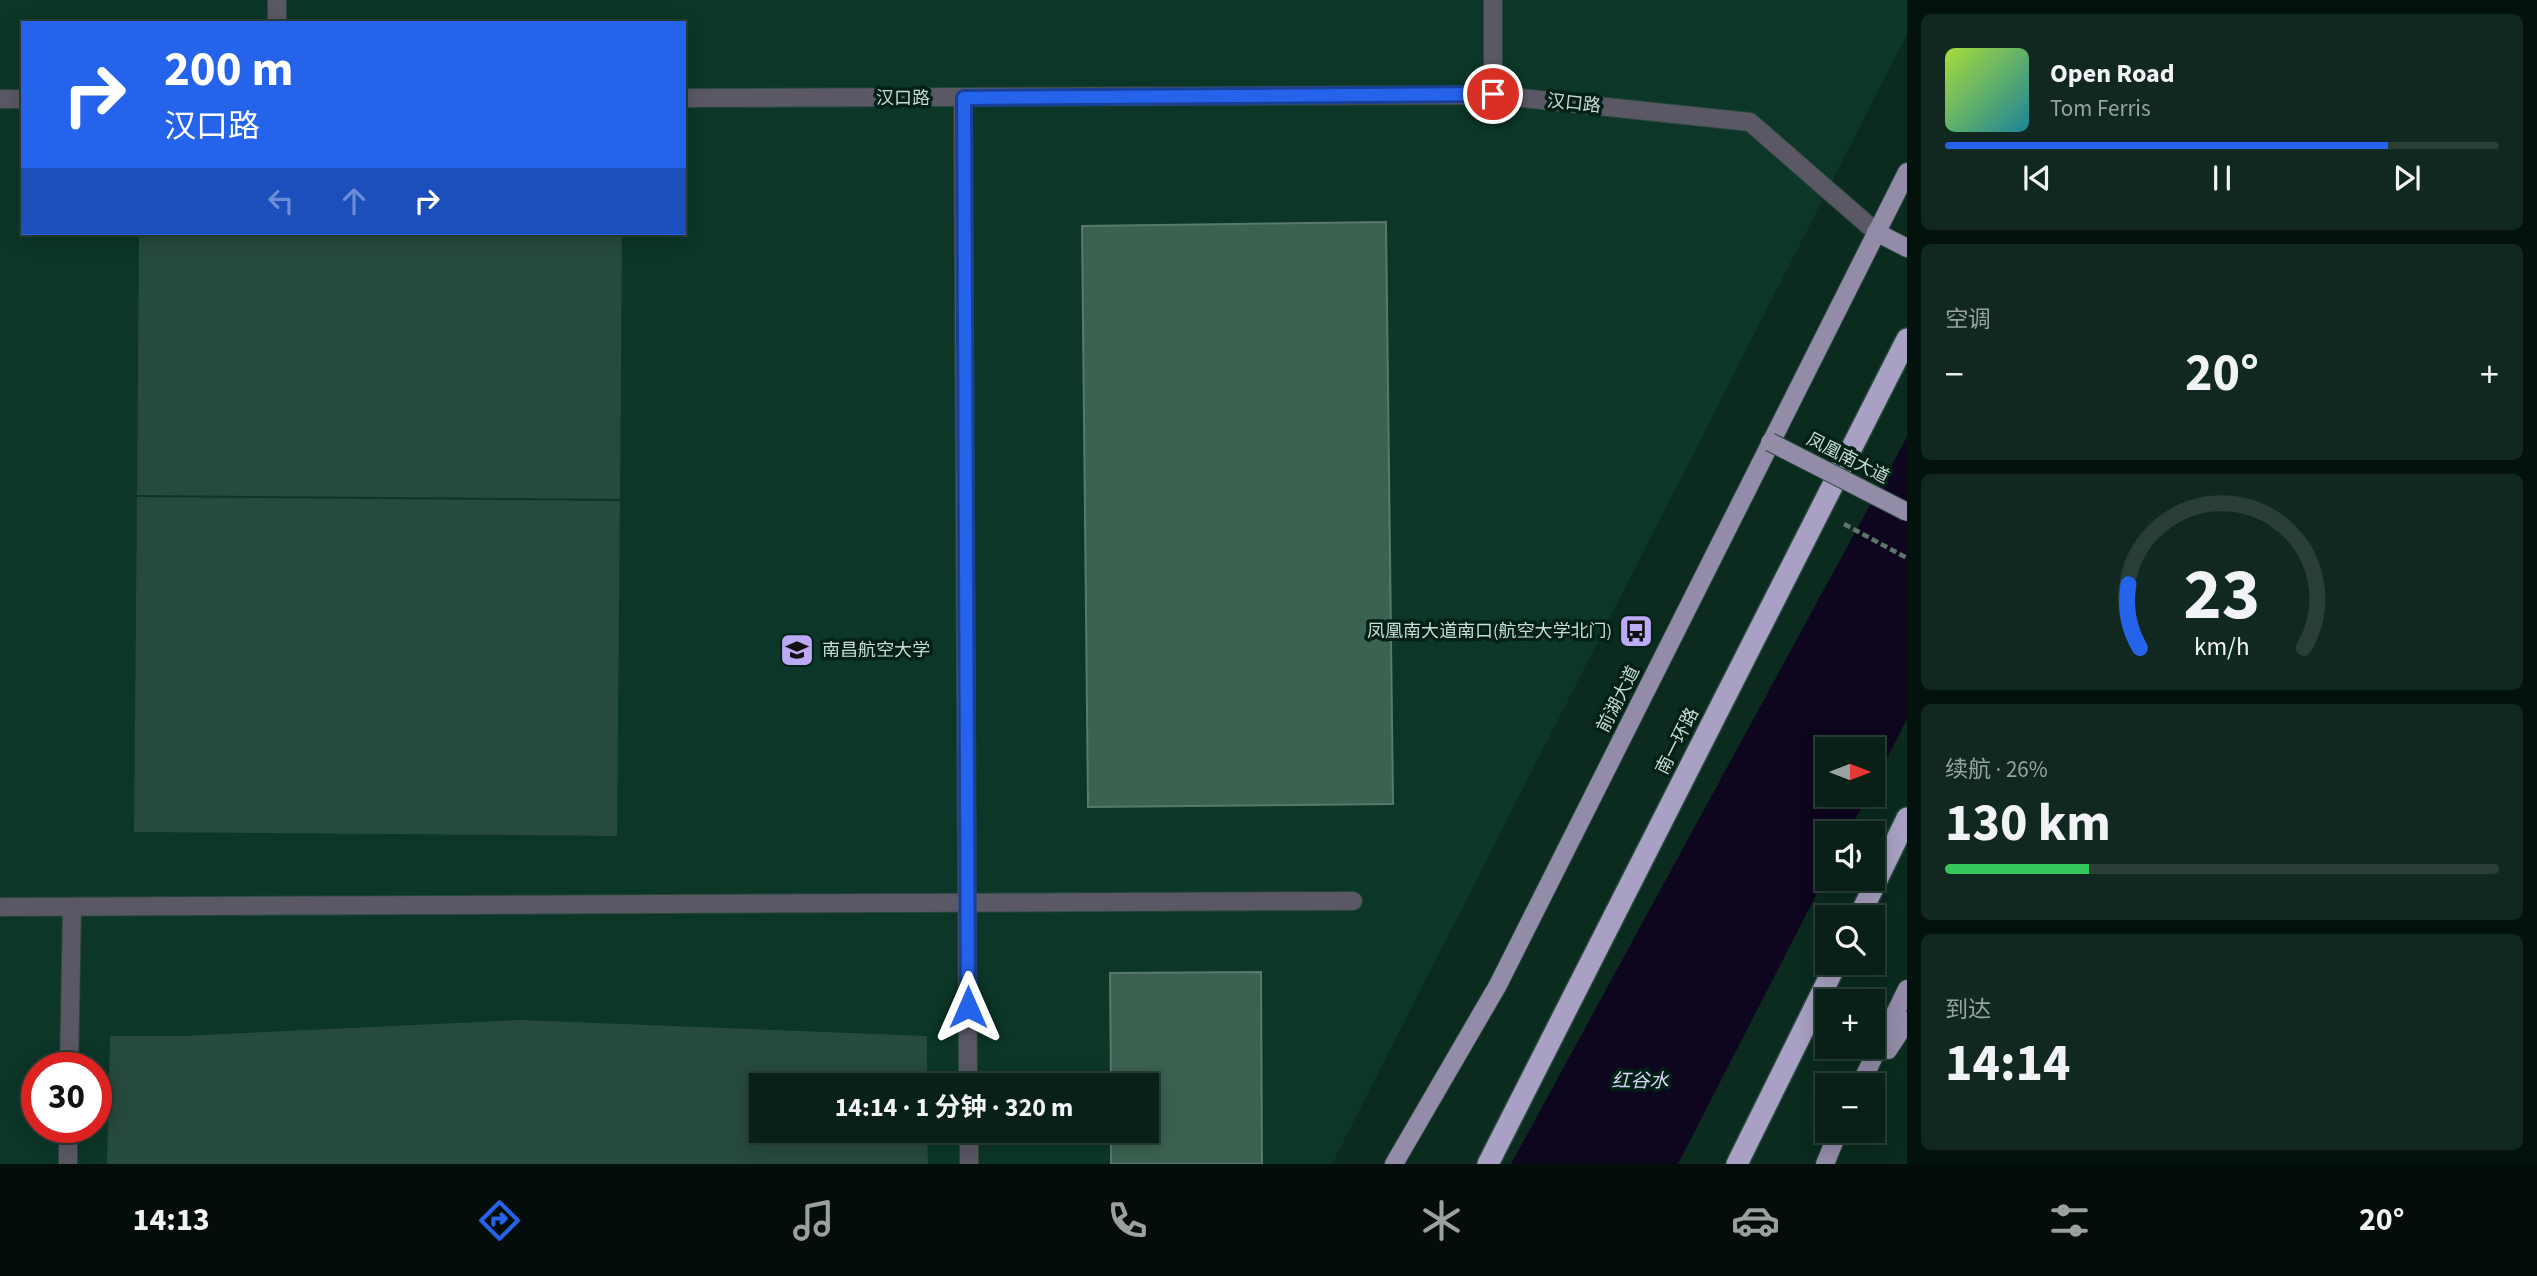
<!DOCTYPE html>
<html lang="zh">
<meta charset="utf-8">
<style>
:root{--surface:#082017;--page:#112820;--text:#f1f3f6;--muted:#98a3a1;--line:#293e36;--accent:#2563eb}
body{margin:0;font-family:"Source Sans 3","Noto Sans SC",sans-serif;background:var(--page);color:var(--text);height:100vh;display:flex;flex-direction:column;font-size:26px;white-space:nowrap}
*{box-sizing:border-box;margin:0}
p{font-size:23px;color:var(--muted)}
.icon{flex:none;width:38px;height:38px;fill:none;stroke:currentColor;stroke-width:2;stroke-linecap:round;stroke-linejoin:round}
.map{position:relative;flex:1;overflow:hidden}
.panel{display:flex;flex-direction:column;gap:14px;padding:14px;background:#04120d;width:630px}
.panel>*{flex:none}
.top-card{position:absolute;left:21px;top:21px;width:665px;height:214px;border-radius:0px;box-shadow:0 4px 18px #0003,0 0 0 2px var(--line);background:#2563eb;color:#fff;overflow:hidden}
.needle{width:46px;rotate:90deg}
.tools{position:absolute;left:1815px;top:737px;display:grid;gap:14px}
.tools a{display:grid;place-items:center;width:70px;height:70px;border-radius:0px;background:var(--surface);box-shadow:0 4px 18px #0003,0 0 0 2px var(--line);font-size:35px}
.speed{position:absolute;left:21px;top:1052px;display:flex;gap:14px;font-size:35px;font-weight:700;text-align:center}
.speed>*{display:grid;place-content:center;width:91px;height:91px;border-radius:50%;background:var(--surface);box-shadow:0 4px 18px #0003,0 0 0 2px var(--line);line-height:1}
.speed .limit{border:10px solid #d22;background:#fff;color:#111}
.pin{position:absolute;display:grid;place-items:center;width:60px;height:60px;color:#fff;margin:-30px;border:4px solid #fff;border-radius:50%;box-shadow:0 2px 7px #0007}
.me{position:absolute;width:77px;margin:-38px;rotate:0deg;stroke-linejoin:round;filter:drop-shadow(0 0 5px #0008)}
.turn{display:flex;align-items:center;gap:24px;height:147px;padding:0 28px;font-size:32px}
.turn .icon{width:91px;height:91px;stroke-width:2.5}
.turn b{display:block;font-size:49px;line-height:60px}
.lanes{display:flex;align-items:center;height:66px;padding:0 28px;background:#0003;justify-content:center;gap:35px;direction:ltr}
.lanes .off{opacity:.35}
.big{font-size:52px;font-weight:700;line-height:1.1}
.panel .card{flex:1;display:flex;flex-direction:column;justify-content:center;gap:10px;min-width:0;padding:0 24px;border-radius:10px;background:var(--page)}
.panel .dial{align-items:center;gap:0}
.dial svg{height:182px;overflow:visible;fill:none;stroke:var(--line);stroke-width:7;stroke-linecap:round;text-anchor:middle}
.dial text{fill:var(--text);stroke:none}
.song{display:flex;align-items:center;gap:21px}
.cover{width:84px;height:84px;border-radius:10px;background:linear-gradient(135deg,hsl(80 70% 55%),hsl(190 70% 35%))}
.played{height:7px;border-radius:4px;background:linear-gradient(90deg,var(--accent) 80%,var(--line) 80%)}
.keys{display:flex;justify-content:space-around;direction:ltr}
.heat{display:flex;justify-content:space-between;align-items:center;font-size:38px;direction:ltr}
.charge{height:10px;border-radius:5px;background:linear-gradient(90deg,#34c759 26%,var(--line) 0)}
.trip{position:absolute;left:749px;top:1073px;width:410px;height:70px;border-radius:0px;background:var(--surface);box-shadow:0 4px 18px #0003,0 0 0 2px var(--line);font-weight:700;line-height:70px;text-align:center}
.menu{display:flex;height:112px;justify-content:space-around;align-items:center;background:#030d09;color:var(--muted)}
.menu .icon{width:49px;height:49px}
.menu .active{color:var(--accent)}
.menu b{font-size:32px;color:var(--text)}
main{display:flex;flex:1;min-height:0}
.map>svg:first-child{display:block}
</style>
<main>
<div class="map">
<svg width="1907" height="1164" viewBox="0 0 1907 1164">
<rect width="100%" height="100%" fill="#0b2b1f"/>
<path fill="#0b3628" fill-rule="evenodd" d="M0,0H1907V34L1332,1164H0ZM23,23H684V233H23ZM37,1068H96V1127H37ZM761,1085H1146V1130H761Z"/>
<g fill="#264a3c">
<polygon points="139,233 622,233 620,499 137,495"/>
<polygon points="137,497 620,501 617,836 134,832"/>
<polygon points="521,1020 927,1036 927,1085 761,1085 761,1130 927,1131 928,1164 107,1164 110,1036 182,1036"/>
</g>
<polygon fill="#0e061e" points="1907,437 1907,719 1873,786 1872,749 1827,749 1827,794 1868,795 1848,833 1827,833 1827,874 1678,1164 1511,1164"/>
<g fill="#3b6151" stroke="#58796b" stroke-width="2">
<polygon points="1386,222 1393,804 1088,807 1082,226"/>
<polygon points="1261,972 1262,1164 1111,1164 1111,1130 1146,1130 1146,1085 1111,1085 1110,973"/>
</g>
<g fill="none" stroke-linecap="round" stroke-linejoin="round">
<g stroke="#29473c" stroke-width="20">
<g id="minor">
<polyline points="1493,0 1493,95"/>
<polyline points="277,23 277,0"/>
<polyline points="684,98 1493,95 1750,122 1876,232"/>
<polyline points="963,98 968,1085"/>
<polyline points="0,99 23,99"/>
<polyline points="0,907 1353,901"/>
<polyline points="69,1068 72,907"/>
<polyline points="969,1130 969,1164"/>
<polyline points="68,1164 68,1127"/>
</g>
</g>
<g stroke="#29473c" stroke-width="20">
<g id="major">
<polyline points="1876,232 1907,248"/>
<polyline points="1888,1050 1907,1021"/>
<polyline points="1860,1085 1907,989"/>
<polyline points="1394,1164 1498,985 1907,172"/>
<polyline points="1825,1164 1839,1130"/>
</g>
</g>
<g stroke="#29473c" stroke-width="24">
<g id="highway">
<polyline points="1859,917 1907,818"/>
<polyline points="1488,1164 1907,339"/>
<polyline points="1737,1164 1837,962"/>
</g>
</g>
<polyline stroke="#5c766c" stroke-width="4.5" stroke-dasharray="7 3.5" stroke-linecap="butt" points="1844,524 1907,558"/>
<use href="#minor" stroke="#5b5866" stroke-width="18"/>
<use href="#major" stroke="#928ca9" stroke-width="18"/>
<use href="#highway" stroke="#a8a1c3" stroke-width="21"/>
<g stroke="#29473c" stroke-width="20" stroke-linecap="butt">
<polyline id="major-bridge" points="1770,442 1907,512"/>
</g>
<use href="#major-bridge" stroke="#928ca9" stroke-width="18"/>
</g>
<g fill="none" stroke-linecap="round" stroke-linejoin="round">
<g stroke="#184099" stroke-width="18">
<polyline id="route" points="968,1007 964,98 1493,94"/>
</g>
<use href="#route" stroke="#2563eb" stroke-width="12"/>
</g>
<defs>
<g id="bus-square" transform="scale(1.75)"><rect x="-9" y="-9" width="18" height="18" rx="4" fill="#bcaaf6" stroke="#012116"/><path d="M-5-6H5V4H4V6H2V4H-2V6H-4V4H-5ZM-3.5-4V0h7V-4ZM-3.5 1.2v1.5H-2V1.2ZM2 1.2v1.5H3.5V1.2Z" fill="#111"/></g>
<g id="university-square" transform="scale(1.75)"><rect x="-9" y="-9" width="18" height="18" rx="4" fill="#bcaaf6" stroke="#012116"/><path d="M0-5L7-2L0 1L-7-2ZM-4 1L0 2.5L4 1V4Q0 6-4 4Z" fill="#111"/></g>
</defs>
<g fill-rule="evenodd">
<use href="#bus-square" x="1636" y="631"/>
<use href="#university-square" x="797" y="650"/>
</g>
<g text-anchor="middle" stroke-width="7" stroke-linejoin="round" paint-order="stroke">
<g font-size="18" fill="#c9dbd3" stroke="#012116">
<text x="903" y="104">汉口路</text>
<text transform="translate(1574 103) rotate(6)" y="6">汉口路</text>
<text transform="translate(1848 458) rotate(27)" y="6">凤凰南大道</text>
<text transform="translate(1618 699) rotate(-63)" y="6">前湖大道</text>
<text transform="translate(1677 741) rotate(-63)" y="6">南一环路</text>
</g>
<g font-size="18" fill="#c9dbd3" stroke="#012116" text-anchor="end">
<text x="1612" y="637">凤凰南大道南口(航空大学北门)</text>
<text x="822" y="656" text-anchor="start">南昌航空大学</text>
</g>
<g font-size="19" font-style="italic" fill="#dcd4f7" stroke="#012116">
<text x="1640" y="1087">红谷水</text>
</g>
</g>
</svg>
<div class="tools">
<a><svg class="needle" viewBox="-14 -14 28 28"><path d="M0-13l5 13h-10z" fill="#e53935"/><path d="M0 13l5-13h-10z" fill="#98a3a1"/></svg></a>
<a><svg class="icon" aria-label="sound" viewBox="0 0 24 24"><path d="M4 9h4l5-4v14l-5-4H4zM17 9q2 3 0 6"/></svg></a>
<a><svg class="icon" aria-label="search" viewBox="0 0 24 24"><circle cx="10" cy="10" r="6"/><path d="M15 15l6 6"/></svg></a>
<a>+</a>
<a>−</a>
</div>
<div class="speed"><div class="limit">30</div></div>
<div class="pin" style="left:1493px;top:94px;background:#d93025"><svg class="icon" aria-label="arrive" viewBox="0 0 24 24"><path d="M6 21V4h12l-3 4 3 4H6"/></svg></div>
<svg class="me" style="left:968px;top:1007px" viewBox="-20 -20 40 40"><path d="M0-17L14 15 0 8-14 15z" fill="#2563eb" stroke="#fff" stroke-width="4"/></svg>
<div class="trip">14:14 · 1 分钟 · 320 m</div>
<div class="top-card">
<div class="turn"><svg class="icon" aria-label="right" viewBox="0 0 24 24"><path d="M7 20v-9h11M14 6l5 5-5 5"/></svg><div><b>200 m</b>汉口路</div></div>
<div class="lanes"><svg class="icon off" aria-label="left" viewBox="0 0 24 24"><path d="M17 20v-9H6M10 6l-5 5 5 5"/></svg><svg class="icon off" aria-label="ahead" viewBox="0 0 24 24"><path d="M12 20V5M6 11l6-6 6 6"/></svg><svg class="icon" aria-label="right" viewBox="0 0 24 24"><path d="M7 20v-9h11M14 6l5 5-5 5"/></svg></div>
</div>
</div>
<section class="panel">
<div class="card">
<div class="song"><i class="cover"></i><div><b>Open Road</b><p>Tom Ferris</p></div></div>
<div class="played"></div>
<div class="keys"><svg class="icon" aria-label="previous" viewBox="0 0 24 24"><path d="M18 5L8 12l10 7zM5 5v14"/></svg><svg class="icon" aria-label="pause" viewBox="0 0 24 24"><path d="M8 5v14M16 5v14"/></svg><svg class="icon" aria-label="next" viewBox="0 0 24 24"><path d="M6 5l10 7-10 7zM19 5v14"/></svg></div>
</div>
<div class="card"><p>空调</p>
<div class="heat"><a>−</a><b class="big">20°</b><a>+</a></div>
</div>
<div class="card dial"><svg viewBox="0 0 100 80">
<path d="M14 69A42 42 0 1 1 86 69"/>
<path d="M14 69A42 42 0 0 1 9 41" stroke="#2563eb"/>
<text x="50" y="56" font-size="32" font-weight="700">23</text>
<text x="50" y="72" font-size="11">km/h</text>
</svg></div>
<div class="card"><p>续航 · 26%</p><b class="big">130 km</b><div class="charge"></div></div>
<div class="card"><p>到达</p><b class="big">14:14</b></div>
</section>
</main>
<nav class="menu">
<b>14:13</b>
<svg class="icon active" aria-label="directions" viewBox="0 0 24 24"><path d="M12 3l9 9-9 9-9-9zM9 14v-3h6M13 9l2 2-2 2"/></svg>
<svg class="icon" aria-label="music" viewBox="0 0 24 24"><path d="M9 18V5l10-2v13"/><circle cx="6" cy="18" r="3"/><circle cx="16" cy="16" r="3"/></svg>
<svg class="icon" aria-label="phone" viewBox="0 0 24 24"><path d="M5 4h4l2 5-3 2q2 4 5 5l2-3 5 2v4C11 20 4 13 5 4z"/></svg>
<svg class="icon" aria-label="climate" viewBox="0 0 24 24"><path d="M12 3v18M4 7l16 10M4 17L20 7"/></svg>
<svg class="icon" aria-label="car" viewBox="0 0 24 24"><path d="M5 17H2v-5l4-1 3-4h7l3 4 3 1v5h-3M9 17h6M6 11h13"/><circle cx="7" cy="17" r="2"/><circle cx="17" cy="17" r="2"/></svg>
<svg class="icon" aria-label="filters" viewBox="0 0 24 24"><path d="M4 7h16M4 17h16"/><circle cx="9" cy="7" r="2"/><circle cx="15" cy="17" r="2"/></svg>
<b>20°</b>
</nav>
